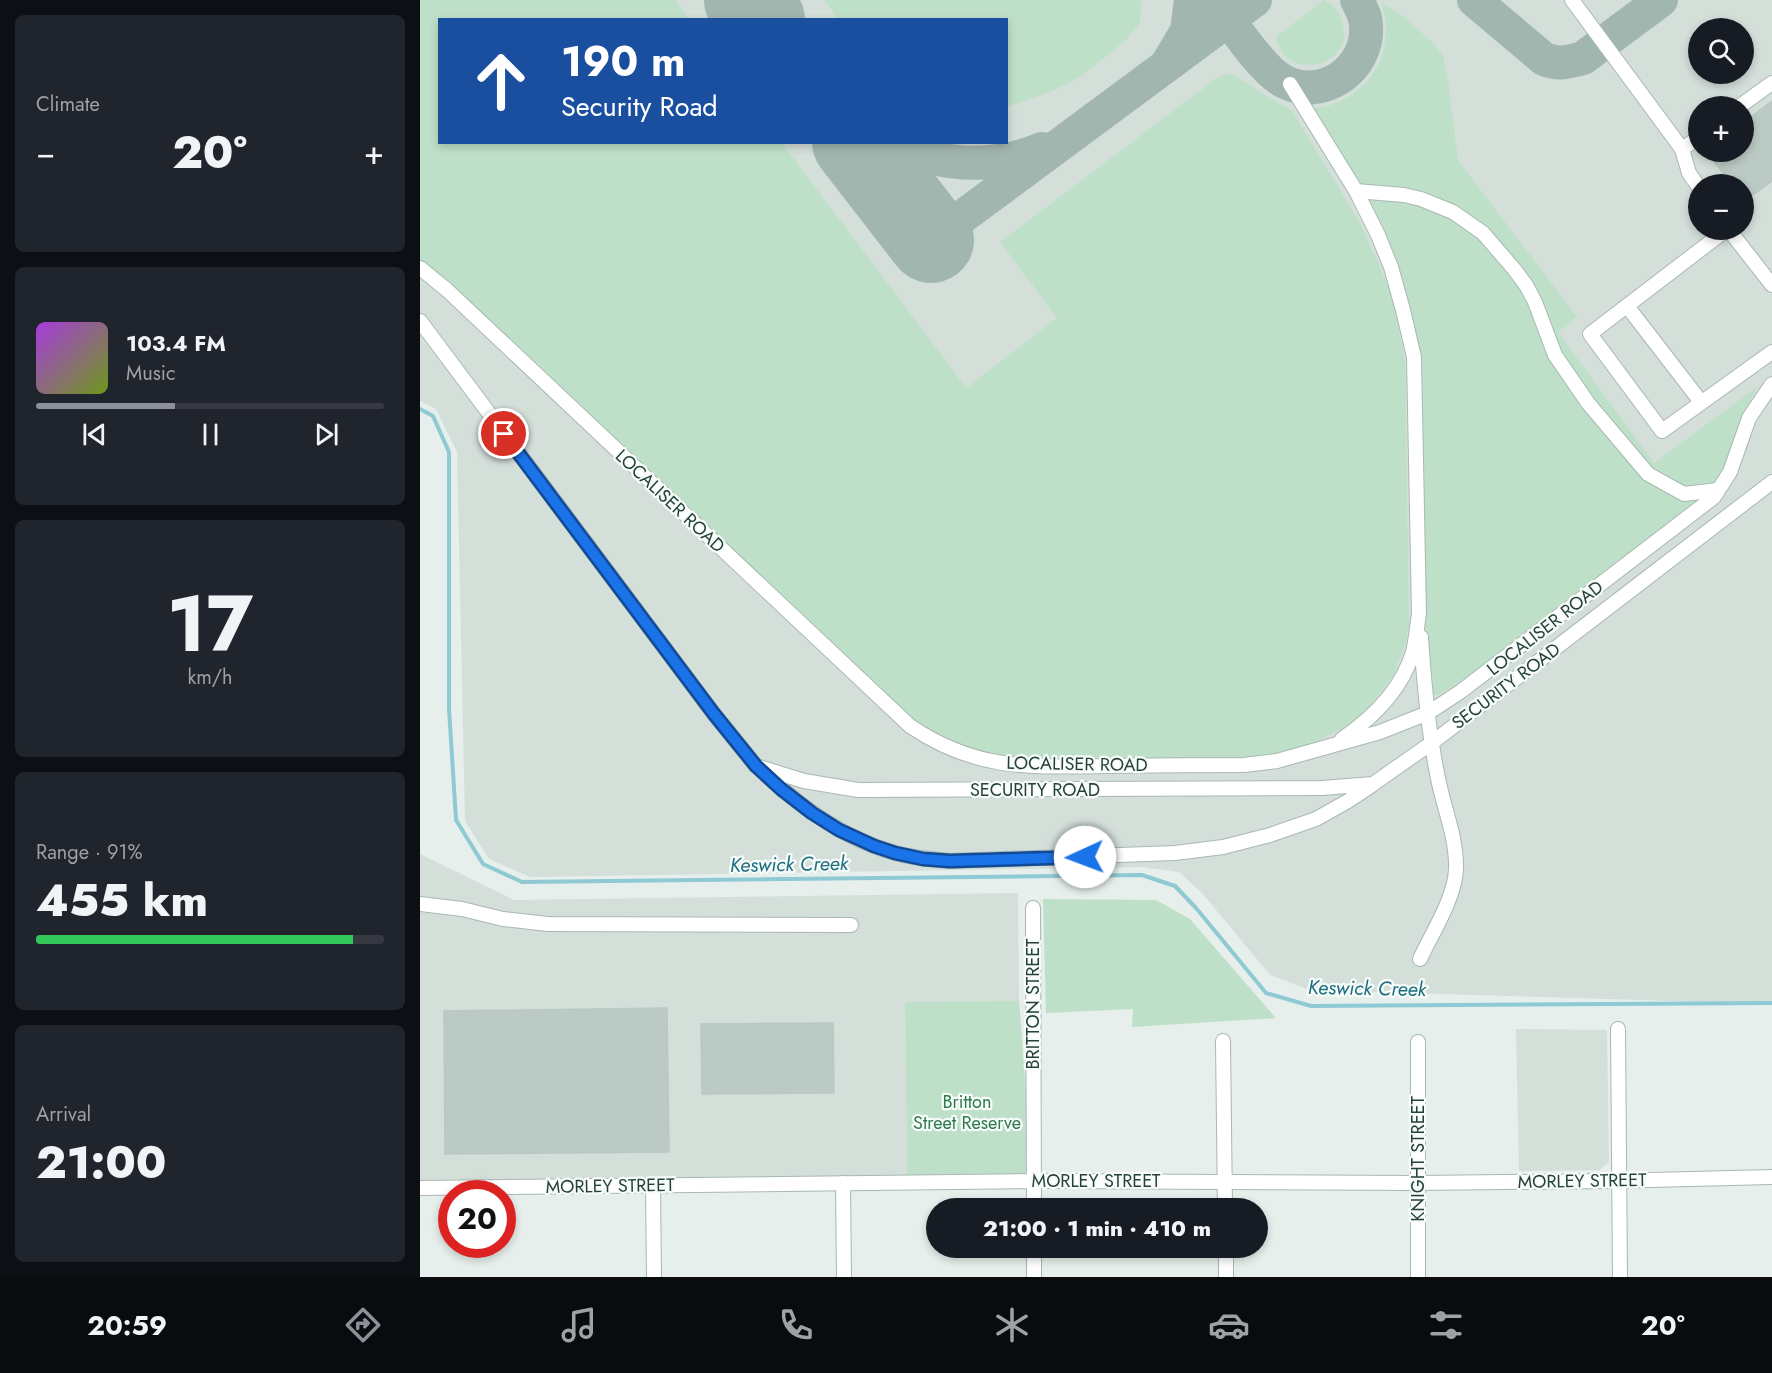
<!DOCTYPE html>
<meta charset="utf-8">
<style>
:root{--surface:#171b24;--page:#20242c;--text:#f1f3f6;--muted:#9ea1a6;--line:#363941;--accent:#8c9099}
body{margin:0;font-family:Jost,sans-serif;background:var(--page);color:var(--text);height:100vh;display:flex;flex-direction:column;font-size:22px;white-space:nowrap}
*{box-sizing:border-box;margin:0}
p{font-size:20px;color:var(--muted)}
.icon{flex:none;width:33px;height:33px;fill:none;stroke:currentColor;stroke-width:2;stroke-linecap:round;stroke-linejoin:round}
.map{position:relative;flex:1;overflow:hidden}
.panel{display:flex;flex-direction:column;gap:15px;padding:15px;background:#0d0f14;width:420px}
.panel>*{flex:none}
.hud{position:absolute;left:18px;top:18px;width:570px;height:126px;border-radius:0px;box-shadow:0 3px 9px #0003;background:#1a4fa0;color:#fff;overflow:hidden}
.buttons{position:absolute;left:1268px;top:18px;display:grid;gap:12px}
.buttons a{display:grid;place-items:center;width:66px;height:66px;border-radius:50%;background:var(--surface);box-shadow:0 3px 9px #0003;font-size:30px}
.speed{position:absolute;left:18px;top:1180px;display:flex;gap:12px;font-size:30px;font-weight:700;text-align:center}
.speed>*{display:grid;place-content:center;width:78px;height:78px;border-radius:50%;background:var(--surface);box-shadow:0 3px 9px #0003;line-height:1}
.speed .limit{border:9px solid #d22;background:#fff;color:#111}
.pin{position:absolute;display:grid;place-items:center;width:51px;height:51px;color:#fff;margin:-26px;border:3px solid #fff;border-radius:50%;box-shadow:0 2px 6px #0007}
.me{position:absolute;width:66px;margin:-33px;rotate:268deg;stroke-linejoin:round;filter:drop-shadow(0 0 4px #0008)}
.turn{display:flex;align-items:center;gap:21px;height:126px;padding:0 24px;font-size:27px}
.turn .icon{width:78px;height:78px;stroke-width:2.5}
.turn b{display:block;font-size:42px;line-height:51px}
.big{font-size:45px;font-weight:800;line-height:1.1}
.panel .tile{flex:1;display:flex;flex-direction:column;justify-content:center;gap:9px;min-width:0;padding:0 21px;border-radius:9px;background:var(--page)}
.panel .dial{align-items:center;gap:0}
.dial b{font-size:78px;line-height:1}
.song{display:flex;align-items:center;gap:18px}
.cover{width:72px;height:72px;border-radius:9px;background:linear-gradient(135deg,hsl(280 70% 55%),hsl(80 70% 35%))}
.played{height:6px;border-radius:3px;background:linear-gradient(90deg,var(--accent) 40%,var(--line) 40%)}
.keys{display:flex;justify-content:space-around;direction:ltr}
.heat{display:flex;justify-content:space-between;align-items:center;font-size:33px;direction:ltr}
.charge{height:9px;border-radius:4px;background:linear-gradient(90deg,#34c759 91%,var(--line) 0)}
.trip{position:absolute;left:506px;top:1198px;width:342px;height:60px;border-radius:30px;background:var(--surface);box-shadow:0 3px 9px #0003;font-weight:800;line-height:60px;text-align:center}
.dock{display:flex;height:96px;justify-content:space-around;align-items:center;background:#090b0e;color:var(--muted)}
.dock .icon{width:42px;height:42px}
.dock .on{color:var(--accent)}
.dock b{font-size:27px;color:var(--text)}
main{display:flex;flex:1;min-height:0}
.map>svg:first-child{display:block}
</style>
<main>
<section class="panel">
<div class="tile"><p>Climate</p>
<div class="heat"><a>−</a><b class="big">20°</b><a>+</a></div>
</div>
<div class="tile">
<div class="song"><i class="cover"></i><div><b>103.4 FM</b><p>Music</p></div></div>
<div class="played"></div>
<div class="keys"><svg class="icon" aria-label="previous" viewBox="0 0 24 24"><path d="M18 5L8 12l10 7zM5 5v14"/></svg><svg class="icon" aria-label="pause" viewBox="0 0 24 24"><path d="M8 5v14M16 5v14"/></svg><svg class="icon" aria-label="next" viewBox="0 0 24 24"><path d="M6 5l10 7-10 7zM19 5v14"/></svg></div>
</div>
<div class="tile dial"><b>17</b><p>km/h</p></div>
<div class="tile"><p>Range · 91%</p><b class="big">455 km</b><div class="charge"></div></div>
<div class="tile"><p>Arrival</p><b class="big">21:00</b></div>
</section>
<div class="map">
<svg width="1352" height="1277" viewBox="0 0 1352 1277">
<rect width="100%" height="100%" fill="#e6efeb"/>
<g fill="#d4dfda" fill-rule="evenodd">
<path d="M0,0H1352V1004L890,990L850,975L782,893L759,872L721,867L110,877L69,859L45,821L37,452L16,409L0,401ZM20,20H586V142H20ZM1278,28H1323V74H1278ZM1278,106H1323V152H1278ZM1278,184H1323V230H1278Z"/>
<polygon points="0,854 94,900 598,893 599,1001 485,1002 487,1183 0,1182"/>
<polygon points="1096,1029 1187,1030 1189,1162 1179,1170 1099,1171"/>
</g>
<g fill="#bfe0c8">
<polygon points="0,0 255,0 269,19 20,20 20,142 362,143 546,388 637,318 580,242 797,78 806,74 812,74 872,111 940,223 972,294 985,360 989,625 985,645 974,674 954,701 933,723 889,745 854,756 812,760 611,761 563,755 495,725 0,265"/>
<polygon points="404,0 722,0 720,23 705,41 660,77 630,92 587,107 586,20 419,19"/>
<path d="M904,0C913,4 919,12 922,21C937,67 865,84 856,37Z"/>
<path d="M961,2L986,18L1014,44L1023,56L1028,80L1038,160L1157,317L1138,332L1234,463L1338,386L1319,422L1305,469L1289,491L1045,679L1018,695H1014L1008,692L997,359L980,280L887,108C895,108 903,108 910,105C947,93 967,63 966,25C966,17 963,9 961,2Z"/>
<polygon points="623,899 736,900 770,919 856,1018 712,1027 713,1009 626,1013"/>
<polygon points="599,1001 613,1181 487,1183 485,1002"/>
</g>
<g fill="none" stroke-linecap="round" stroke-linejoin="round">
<polyline stroke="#8ec9d4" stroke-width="4" points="0,409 13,416 29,452 29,708 36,820 63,864 102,882 722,875 755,886 776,908 846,993 891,1006 1352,1003"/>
<g stroke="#a2b6b0" stroke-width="34">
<path d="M794,0C810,21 841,69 863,81C902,102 949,69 946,26C946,17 941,8 937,0"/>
<path d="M1054,0L1124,59C1138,65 1149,62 1163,58L1241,0"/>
<polyline points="749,61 767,31 771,0"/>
<path d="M466,142C517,165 570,171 622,149"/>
<polyline points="511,240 835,0"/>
</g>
<g stroke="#a2b6b0" stroke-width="86">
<polyline points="327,0 342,20"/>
<polyline points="435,142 511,240"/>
</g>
</g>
<g fill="#bbcac4" stroke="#b8c9c2" stroke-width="1.5">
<polygon points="1352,101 1352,181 1323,202 1323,184 1311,184 1287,152 1323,152 1323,123"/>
<polygon points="247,1008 249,1152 25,1154 24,1011"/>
<polygon points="413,1023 414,1093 282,1094 281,1024"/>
</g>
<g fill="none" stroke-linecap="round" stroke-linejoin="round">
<g stroke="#a8b8b2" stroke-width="16">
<g id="minor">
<polyline points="1152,0 1262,149"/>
<path d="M870,84L936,191L958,235L971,267L983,310L994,357L999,614C997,626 996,640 993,652C982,689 954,717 922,739"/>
<polyline points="1320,106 1352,83"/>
<polyline points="1278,138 1262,149 1269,173 1278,186"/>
<polyline points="936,191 984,195 1001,199 1033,212 1063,233 1094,269 1106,285 1115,302 1135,355 1168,403 1228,474 1264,494 1298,490"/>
<polyline points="1306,230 1170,334 1242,431 1352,352"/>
<polyline points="1309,230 1352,285"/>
<path d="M0,268L27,290L490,726C558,772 613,767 691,766C736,765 780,765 824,765L857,761L960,732L1008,713L1040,692L1294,497L1310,472L1329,418L1352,384"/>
<polyline points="1207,306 1281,402"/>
<polyline points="0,321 294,714 336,766 384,781 438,790 902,788 953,784 1013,742 1352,482"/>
<path d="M338,767C376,804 423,839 475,853C493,858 511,859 530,861L755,853L803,847L850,835L896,819L928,801L952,785"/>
<polyline points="0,904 42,909 83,919 128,924 431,925"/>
<polyline points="613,908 614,1209"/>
<path d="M1000,959C1012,933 1035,898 1036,869C1037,840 1025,811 1019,783C1009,737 1004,684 1001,637"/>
<polyline points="1198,1029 1200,1277"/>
<polyline points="803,1041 805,1209"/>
<polyline points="998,1042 998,1277"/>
<polyline points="423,1183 424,1277"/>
<polyline points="233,1185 234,1277"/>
<polyline points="0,1188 625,1181 998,1183 1189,1181 1352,1177"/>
<polyline points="614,1248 614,1277"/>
<polyline points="806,1248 806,1277"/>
</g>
</g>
<use href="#minor" stroke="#fff" stroke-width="14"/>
</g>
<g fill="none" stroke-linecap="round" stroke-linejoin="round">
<g stroke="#114b97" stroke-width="15">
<polyline id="route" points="84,434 294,714 336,766 361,789 392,813 419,830 454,846 475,853 503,859 530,861 665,857"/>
</g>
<use href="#route" stroke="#1a73e8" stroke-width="10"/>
</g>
<g text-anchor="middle" stroke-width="4.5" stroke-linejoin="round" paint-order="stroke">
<g font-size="18" fill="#24423a" stroke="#f7fbf9">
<text transform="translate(250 501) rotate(43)" y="6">LOCALISER ROAD</text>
<text transform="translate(1125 628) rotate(-38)" y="6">LOCALISER ROAD</text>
<text transform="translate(1086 686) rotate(-37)" y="6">SECURITY ROAD</text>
<text transform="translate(657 764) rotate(1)" y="6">LOCALISER ROAD</text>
<text x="615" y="796">SECURITY ROAD</text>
<text transform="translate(613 1004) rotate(-90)" y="6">BRITTON STREET</text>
<text transform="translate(998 1159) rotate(-90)" y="6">KNIGHT STREET</text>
<text x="676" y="1187">MORLEY STREET</text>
<text transform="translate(1162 1181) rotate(-1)" y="6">MORLEY STREET</text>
<text transform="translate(190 1186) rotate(-1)" y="6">MORLEY STREET</text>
</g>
<g font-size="18" fill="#2d7a4b" stroke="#f7fbf9">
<text x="547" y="1108">Britton<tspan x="547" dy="21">Street Reserve</tspan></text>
</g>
<g font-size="20" font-style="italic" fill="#1c6f80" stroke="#f7fbf9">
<text transform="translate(369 864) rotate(-1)" y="7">Keswick Creek</text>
<text transform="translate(947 988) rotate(1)" y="7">Keswick Creek</text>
</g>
</g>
</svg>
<div class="buttons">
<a><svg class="icon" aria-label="search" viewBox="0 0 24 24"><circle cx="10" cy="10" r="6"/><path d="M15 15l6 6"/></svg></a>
<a>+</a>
<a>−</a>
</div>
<div class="speed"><div class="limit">20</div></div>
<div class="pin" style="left:84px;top:434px;background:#d93025"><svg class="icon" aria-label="arrive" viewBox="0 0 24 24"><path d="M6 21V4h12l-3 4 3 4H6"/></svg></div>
<svg class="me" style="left:665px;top:857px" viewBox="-20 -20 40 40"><circle r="19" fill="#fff"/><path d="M0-13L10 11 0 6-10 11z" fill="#1a73e8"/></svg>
<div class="trip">21:00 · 1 min · 410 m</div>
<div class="hud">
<div class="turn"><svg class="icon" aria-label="ahead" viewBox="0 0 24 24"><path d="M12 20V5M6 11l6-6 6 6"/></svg><div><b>190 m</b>Security Road</div></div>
</div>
</div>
</main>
<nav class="dock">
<b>20:59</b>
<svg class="icon on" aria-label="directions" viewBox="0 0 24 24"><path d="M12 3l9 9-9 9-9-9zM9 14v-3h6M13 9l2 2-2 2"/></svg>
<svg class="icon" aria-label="music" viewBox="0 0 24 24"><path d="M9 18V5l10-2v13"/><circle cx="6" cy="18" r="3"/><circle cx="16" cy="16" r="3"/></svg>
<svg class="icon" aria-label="phone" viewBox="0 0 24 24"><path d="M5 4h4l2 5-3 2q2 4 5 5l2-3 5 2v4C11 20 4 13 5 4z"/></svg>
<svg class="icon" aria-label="climate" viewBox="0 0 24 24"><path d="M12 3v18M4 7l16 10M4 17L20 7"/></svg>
<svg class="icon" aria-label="car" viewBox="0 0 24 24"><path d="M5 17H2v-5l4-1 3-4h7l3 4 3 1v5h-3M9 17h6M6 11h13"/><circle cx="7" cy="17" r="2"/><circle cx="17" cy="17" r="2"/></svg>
<svg class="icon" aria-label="filters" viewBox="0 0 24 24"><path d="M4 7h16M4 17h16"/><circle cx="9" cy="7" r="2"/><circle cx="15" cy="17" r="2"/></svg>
<b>20°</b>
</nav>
